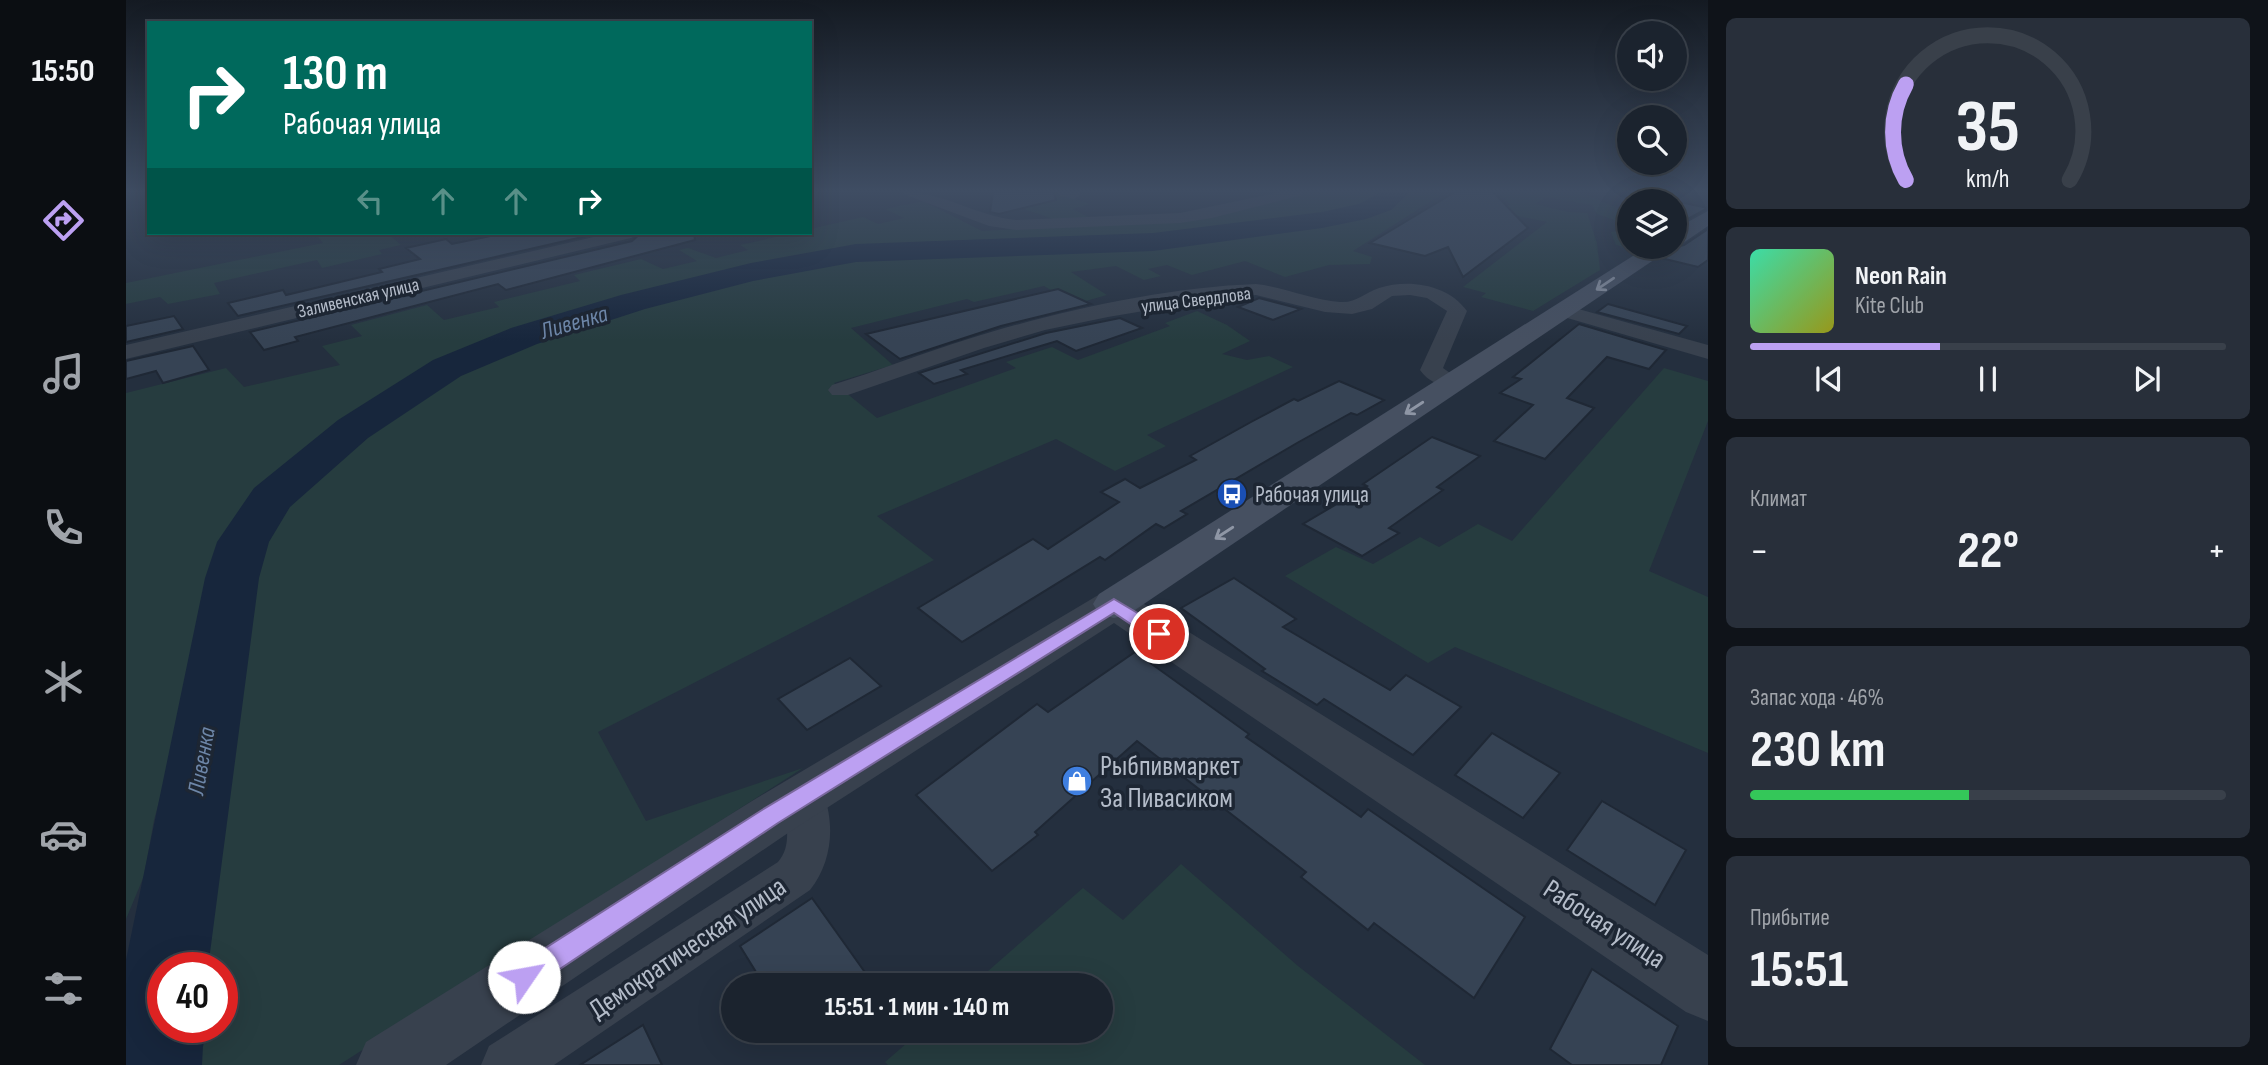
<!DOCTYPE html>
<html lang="ru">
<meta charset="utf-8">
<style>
:root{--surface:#1b232e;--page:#282f3a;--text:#f1f3f6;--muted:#a0a4aa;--line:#39404a;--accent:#bca0f2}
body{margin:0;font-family:"Sofia Sans Condensed",sans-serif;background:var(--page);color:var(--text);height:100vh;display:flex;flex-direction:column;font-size:26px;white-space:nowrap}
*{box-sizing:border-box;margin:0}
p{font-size:23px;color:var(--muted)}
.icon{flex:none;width:38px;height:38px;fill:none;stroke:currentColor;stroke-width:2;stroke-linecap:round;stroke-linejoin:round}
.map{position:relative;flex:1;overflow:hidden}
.panel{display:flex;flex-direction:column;gap:18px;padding:18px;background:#0f1319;width:560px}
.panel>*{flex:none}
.top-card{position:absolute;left:21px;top:21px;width:665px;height:214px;border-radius:0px;box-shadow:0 7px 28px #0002,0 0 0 2px var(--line);background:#00695c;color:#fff;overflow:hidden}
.controls{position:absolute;left:1491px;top:21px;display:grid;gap:14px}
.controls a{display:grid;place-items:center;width:70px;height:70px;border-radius:50%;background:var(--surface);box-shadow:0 7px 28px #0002,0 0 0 2px var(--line);font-size:35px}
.speed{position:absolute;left:21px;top:952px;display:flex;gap:14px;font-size:35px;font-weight:700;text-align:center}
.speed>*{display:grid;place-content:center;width:91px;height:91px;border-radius:50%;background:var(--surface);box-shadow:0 7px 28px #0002,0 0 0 2px var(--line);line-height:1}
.speed .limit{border:10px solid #d22;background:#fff;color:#111}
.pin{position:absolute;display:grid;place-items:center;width:60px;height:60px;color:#fff;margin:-30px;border:4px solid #fff;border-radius:50%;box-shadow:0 2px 7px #0007}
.me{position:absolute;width:77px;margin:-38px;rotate:57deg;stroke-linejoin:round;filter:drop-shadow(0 0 5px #0008)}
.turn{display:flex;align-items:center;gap:24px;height:147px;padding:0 21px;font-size:32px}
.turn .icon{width:91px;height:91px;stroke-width:2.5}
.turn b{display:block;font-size:49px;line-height:60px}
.lanes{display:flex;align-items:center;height:66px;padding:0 21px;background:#0003;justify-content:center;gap:35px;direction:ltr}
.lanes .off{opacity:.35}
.big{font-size:52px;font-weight:700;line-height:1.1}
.panel .widget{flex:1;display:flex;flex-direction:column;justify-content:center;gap:10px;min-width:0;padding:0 24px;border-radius:10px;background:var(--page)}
.panel .dial{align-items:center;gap:0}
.dial svg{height:182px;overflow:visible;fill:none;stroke:var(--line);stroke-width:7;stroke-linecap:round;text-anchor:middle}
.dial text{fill:var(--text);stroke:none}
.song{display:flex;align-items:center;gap:21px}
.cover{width:84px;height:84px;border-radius:10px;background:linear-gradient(135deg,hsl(160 70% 55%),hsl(60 70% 35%))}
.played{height:7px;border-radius:4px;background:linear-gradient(90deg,var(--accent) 40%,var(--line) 40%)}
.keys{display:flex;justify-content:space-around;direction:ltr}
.heat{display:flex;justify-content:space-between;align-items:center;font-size:38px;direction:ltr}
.charge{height:10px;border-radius:5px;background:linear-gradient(90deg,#34c759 46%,var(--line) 0)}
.trip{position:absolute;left:595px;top:973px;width:392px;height:70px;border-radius:35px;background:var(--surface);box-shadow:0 7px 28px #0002,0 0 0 2px var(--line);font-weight:700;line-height:70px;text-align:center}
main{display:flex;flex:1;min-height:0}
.menu{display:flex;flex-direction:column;width:126px;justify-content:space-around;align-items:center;background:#0b0e12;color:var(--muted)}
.menu .icon{width:49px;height:49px}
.menu .on{color:var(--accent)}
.menu b{font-size:32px;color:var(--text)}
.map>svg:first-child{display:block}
</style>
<main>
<nav class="menu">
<b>15:50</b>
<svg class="icon on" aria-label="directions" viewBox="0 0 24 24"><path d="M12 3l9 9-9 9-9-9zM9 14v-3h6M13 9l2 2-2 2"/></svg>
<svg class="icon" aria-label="music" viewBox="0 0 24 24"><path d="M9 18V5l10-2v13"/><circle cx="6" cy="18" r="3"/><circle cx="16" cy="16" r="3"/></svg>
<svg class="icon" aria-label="phone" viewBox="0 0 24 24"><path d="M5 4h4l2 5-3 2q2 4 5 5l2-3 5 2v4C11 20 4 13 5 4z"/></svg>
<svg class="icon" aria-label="climate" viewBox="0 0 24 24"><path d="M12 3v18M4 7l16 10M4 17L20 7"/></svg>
<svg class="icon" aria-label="car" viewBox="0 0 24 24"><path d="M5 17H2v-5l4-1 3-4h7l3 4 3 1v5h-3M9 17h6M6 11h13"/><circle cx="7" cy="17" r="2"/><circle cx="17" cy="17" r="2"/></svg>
<svg class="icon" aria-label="filters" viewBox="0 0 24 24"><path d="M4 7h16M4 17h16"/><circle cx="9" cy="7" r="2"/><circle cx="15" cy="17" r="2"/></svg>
</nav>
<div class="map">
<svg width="1582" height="1065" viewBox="0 0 1582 1065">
<rect width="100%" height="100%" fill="#242f3e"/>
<g fill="#263c3f">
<polygon points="878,192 930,192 964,204 947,209 962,217 930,220 878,202 893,198"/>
<polygon points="1171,192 1259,192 1236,206 1216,212 1113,228 1063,230 1043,237 1010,234 793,242 718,250 638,264 505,299 386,335 319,363 241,407 132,499 93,554 78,634 28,820 18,876 0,919 0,393 100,368 118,387 214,365 196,346 236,336 225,325 301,305 318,320 373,307 368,302 454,281 448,275 515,259 537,269 571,261 553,250 562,248 590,258 622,250 614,245 668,233 684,233 684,229 737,217 752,224 778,218 759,209 797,201 856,231 1020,222 1086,213"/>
<path d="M1281,192L1316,194L1227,251L1246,257L1244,264L1203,265L1159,277L1119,261L1066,275L1041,265L1022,269L1035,276L1018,280L990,266L945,272L981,295L949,304L918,286L848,302L841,299L725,328L767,365L708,383L751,418L890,368L880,362L926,347L952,360L1044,326L1039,323L1071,311L1101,325L1124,341L1096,354L1121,360L1143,356L1167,367L1021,435L1040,446L989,471L930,439L751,516L808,560L472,732L520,821L677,768L213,1065H69L81,1037V1027H96V968H78L66,929L75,907L79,857L104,737L118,614L135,539L176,489L284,399L373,352L488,314L585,287L737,257L968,246L990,250L1091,242L1242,214C1257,209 1272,205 1281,192Z"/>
<polygon points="1372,192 1454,192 1503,213 1503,247 1509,247 1506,249 1490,245 1485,232 1499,229 1503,225 1471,214 1466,205 1420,197 1409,204 1442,212 1461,213 1471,243 1474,270 1407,311 1355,297 1360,293 1337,287 1421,222 1373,212 1384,204"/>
<polygon points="189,233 261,233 275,245 253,250 256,254 196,268 191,260 88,283 94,294 42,304 34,297 0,304 0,283 197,243"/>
<polygon points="1538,368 1582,381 1582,421 1523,571 1582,597 1582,753 1329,647 1302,663 1159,576 1210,547 1247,564 1294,537 1313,547 1352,524 1386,541"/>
<polygon points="1055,864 1172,966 1299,1065 762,1065 759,1062 795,1031 975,1031 975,985 846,985 957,888 997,920"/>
</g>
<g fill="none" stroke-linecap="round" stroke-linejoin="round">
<polygon fill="#17263c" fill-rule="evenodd" points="1255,192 1284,192 1265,210 1240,219 1196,228 1027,251 730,262 627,281 519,309 411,344 335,376 242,438 164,507 143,542 133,578 82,968 37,968 37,1027 78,1027 76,1065 0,1065 0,960 79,578 91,542 128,488 212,420 307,360 385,328 495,295 625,263 730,244 1027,233 1196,212 1233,204"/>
</g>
<g fill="#364354" stroke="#1f2835" stroke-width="2">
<polygon points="867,192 928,192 930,200 873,214 864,212"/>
<polygon points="1329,192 1367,192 1402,228 1337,277 1322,247 1299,256 1244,243"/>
<polygon points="1549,201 1582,208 1549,226"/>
<polygon points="1582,229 1582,260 1572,267 1535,258 1549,247 1558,245"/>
<polygon points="379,233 474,233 112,316 102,303 157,290 160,295 256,272 253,269 294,259 280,248 320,239 326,244"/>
<polygon points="515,233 568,233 569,240 380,290 372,284 169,337 172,341 138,350 124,332 506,241"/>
<polygon points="932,289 965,304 875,326 774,359 740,334"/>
<polygon points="1133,298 1175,309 1147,320 1112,307"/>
<polygon points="1482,304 1561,326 1553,334 1471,312"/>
<polygon points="48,316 57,329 0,342 0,326"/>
<polygon points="994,318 1016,328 950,351 931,341 835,370 841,374 808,384 793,373 920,333"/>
<polygon points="1453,324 1540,350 1523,369 1481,357 1441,398 1468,408 1419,459 1368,441 1407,405 1374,393 1395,379 1387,377"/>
<polygon points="67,346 83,370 37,383 30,371 0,379 0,361"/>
<polygon points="1213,381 1258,400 1231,415 1225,413 1171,443 1055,511 1061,514 1038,528 1030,524 979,560 974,557 836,642 792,608 907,539 922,549 993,502 975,492 999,479 1014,488 1070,460 1064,456 1125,422 1168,399 1172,401"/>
<polygon points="1306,437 1354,456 1311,487 1317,490 1263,528 1273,533 1236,556 1177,524 1241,486 1237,484"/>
<polygon points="1108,578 1170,619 1157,627 1264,690 1280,675 1335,707 1287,755 1198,699 1191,705 1136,671 1139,669 1055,608"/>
<polygon points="1009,652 1123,734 1120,737 1235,817 1242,809 1399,917 1348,998 1248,923 1242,930 1175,877 1180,872 1011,741 909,832 912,835 866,871 790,795 911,704 922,712"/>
<polygon points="724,658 755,686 681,730 652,699"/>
<polygon points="1366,733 1434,773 1397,818 1329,775"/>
<polygon points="1476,801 1560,850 1529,905 1441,850"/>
<polygon points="686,898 748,985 638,985 614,946"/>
<polygon points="1466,969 1552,1026 1535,1065 1446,1065 1424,1049"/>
<polygon points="517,1025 536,1065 454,1065"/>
</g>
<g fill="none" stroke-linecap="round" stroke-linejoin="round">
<g fill="#38414e" fill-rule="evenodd">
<polygon points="684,192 692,192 684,196"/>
<path d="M778,192C817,192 851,216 890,220L1054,213L1154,192H1178L1176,195L1086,218L1054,223L890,230L863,226L780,195Z"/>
<polygon points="931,192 953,192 955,195 948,199 933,195"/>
<polygon points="485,233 513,233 505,238 0,359 0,345"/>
<path d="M1130,284C1158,287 1186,300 1214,302C1231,303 1238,293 1253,288C1283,278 1323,285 1341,311L1317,368L1324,373L1338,376L1342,381L1338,386C1321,390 1304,384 1294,370L1321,311L1301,298L1284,295L1266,296L1246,309L1226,314L1199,312L1130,295L1083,300L982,317L919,330L858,348L722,395H706L702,390L706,385C752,371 796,353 842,339C928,312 1040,287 1130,284Z"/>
<polygon points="1438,305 1582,345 1582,359 1431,315 1428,311 1431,307"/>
<path d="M678,778L693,783C710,818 708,860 684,890L428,1065H355L363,1046L652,862C672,839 651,808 663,783Z"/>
</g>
<polygon fill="#38414e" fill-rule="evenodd" points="988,590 1002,594 1582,955 1582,1021 1560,1012 988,623 662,833 320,1065 230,1065 240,1042 626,801 974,594"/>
<g fill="#465061" fill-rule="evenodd">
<polygon points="1582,211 1582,226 1557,243 1549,244 1549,229"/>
<polygon points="1521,247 1547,247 1003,614 988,618 973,614 967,604 973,594"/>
</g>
</g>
<defs><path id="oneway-shaft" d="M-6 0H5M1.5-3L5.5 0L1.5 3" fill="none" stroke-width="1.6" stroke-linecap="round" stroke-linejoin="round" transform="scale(1.75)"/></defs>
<g stroke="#8e96a5">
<use href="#oneway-shaft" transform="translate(1479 284) rotate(146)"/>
<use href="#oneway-shaft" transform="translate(1288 408) rotate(147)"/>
<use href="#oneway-shaft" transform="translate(1098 533) rotate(147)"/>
</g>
<linearGradient id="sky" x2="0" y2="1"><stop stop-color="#141a22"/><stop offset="0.56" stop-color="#3f4d63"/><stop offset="1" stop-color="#3f4d63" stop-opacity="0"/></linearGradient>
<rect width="1582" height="341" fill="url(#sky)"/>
<polygon fill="#bca0f2" stroke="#7a689d" stroke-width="2" points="988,599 1040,630 1043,634 1040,639 1027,639 988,613 652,823 407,987 398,990 388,987 385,977 388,968 636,810"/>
<defs>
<g id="bus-disc" transform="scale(1.575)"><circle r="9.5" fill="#1a4fb4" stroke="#1d2633"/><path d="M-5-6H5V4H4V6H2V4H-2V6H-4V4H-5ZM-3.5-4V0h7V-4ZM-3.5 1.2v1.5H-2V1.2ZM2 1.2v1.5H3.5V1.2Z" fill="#fff"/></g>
<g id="shop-disc" transform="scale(1.575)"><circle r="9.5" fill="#3f7fe0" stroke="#1d2633"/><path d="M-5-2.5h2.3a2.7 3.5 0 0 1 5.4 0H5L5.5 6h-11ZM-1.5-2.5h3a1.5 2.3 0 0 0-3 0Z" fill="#fff"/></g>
</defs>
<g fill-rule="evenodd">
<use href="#bus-disc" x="1106" y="494"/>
<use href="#shop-disc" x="951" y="781"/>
</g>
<g text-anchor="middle" stroke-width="7" stroke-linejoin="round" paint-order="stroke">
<g font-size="19" fill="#b4bcc9" stroke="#1d2633">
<text transform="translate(232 297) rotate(-13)" y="7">Заливенская улица</text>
<text transform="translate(1070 299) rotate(-7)" y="7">улица Свердлова</text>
</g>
<g font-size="23" fill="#b4bcc9" stroke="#1d2633" text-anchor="start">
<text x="1129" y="502">Рабочая улица</text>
</g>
<g font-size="24" font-style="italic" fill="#6d86a8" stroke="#1d2633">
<text transform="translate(448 322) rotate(-16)" y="8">Ливенка</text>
<text transform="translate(75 761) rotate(-80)" y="8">Ливенка</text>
</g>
<g font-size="28" fill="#b4bcc9" stroke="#1d2633" text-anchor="start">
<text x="974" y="775">Рыбпивмаркет<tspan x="974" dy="32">За Пивасиком</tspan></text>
</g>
<g font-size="28" fill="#b4bcc9" stroke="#1d2633">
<text transform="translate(1479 923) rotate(33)" y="10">Рабочая улица</text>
<text transform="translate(561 947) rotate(-34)" y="10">Демократическая улица</text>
</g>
</g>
</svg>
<div class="controls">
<a><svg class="icon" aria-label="sound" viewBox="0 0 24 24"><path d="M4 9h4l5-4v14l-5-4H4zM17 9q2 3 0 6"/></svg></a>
<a><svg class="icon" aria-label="search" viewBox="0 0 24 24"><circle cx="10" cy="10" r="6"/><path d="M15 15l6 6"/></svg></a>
<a><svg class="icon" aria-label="layers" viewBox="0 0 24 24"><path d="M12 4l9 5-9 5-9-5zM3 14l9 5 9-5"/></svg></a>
</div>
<div class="speed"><div class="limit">40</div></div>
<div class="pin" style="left:1033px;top:634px;background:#d93025"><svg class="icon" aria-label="arrive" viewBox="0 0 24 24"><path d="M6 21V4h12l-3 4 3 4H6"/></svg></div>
<svg class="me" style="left:398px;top:977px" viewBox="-20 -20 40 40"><circle r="19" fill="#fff"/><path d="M0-13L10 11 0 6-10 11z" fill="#bca0f2"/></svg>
<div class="trip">15:51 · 1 мин · 140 m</div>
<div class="top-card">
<div class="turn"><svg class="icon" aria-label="right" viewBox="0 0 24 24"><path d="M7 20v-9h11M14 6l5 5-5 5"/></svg><div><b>130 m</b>Рабочая улица</div></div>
<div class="lanes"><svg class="icon off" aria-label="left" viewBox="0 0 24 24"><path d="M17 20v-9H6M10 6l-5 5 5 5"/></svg><svg class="icon off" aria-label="ahead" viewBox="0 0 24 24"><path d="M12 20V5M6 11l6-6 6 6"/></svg><svg class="icon off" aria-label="ahead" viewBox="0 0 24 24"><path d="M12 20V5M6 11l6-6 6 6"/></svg><svg class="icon" aria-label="right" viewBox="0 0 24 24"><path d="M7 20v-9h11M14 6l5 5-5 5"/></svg></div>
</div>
</div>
<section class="panel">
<div class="widget dial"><svg viewBox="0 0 100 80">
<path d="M14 69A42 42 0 1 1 86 69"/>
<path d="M14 69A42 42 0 0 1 14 27" stroke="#bca0f2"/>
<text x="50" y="56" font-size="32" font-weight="700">35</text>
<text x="50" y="72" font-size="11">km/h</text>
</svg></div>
<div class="widget">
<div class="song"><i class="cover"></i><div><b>Neon Rain</b><p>Kite Club</p></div></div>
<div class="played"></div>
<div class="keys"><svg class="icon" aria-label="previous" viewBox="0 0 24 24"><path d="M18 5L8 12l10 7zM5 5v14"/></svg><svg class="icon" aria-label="pause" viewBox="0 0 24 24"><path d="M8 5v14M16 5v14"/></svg><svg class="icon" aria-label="next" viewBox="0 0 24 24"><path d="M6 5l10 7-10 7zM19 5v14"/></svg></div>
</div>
<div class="widget"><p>Климат</p>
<div class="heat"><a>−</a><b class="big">22°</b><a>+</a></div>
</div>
<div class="widget"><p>Запас хода · 46%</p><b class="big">230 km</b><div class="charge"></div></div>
<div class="widget"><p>Прибытие</p><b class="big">15:51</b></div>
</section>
</main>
